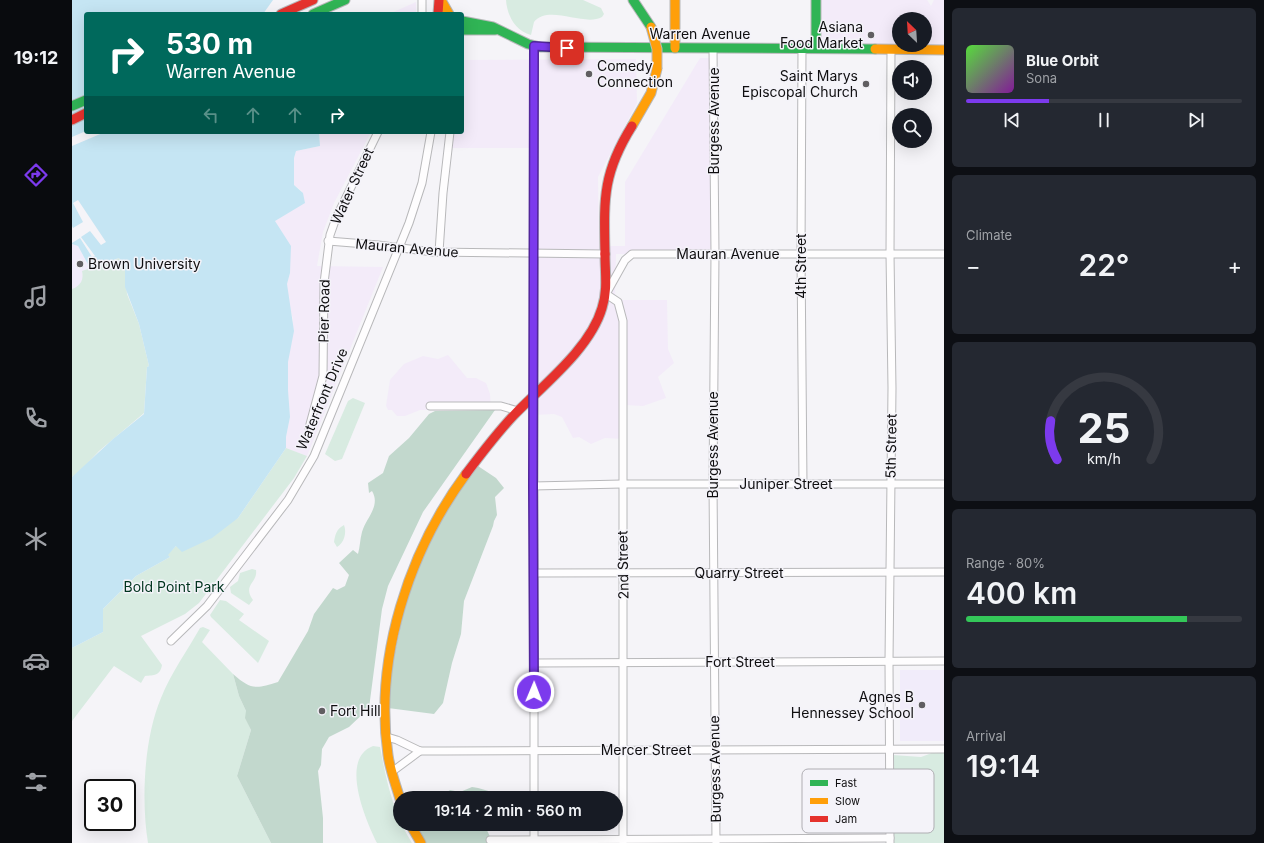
<!DOCTYPE html>
<meta charset="utf-8">
<style>
:root{--surface:#171b24;--page:#242831;--text:#f1f3f6;--muted:#9ea1a6;--line:#363941;--accent:#7c3aed}
body{margin:0;font-family:Inter,sans-serif;background:var(--page);color:var(--text);height:100vh;display:flex;flex-direction:column;font-size:15px;white-space:nowrap}
*{box-sizing:border-box;margin:0}
p{font-size:13px;color:var(--muted)}
.icon{flex:none;width:22px;height:22px;fill:none;stroke:currentColor;stroke-width:2;stroke-linecap:round;stroke-linejoin:round}
.map{position:relative;flex:1;overflow:hidden}
.drawer{display:flex;flex-direction:column;gap:8px;padding:8px;background:#0d0f14;width:320px}
.drawer>*{flex:none}
.top-card{position:absolute;left:12px;top:12px;width:380px;height:122px;border-radius:4px;box-shadow:0 4px 16px #0002;background:#00695c;color:#fff;overflow:hidden}
.needle{width:26px;rotate:335deg}
.tools{position:absolute;left:820px;top:12px;display:grid;gap:8px}
.tools a{display:grid;place-items:center;width:40px;height:40px;border-radius:50%;background:var(--surface);box-shadow:0 4px 16px #0002;font-size:20px}
.speed{position:absolute;left:12px;top:779px;display:flex;gap:8px;font-size:20px;font-weight:700;text-align:center}
.speed>*{display:grid;place-content:center;width:52px;height:52px;border-radius:50%;background:var(--surface);box-shadow:0 4px 16px #0002;line-height:1}
.speed .limit{border:2px solid #111;border-radius:6px;background:#fff;color:#111}
.pin{position:absolute;display:grid;place-items:center;width:34px;height:34px;color:#fff;margin:-17px;border-radius:8px;box-shadow:0 2px 6px #0006}
.me{position:absolute;width:44px;margin:-22px;rotate:1deg;stroke-linejoin:round;filter:drop-shadow(0 0 3px #0008)}
.turn{display:flex;align-items:center;gap:14px;height:84px;padding:0 16px;font-size:18px}
.turn .icon{width:52px;height:52px;stroke-width:2.5}
.turn b{display:block;font-size:28px;line-height:34px}
.lanes{display:flex;align-items:center;height:38px;padding:0 16px;background:#0003;justify-content:center;gap:20px;direction:ltr}
.lanes .off{opacity:.35}
.big{font-size:30px;font-weight:600;line-height:1.1}
.drawer .widget{flex:1;display:flex;flex-direction:column;justify-content:center;gap:6px;min-width:0;padding:0 14px;border-radius:6px;background:var(--page)}
.drawer .dial{align-items:center;gap:0}
.dial svg{height:104px;overflow:visible;fill:none;stroke:var(--line);stroke-width:7;stroke-linecap:round;text-anchor:middle}
.dial text{fill:var(--text);stroke:none}
.song{display:flex;align-items:center;gap:12px}
.cover{width:48px;height:48px;border-radius:6px;background:linear-gradient(135deg,hsl(110 70% 55%),hsl(290 70% 35%))}
.played{height:4px;border-radius:2px;background:linear-gradient(90deg,var(--accent) 30%,var(--line) 30%)}
.keys{display:flex;justify-content:space-around;direction:ltr}
.heat{display:flex;justify-content:space-between;align-items:center;font-size:22px;direction:ltr}
.charge{height:6px;border-radius:3px;background:linear-gradient(90deg,#34c759 80%,var(--line) 0)}
.trip{position:absolute;left:321px;top:791px;width:230px;height:40px;border-radius:20px;background:var(--surface);box-shadow:0 4px 16px #0002;font-weight:600;line-height:40px;text-align:center}
main{display:flex;flex:1;min-height:0}
.menu{display:flex;flex-direction:column;width:72px;justify-content:space-around;align-items:center;background:#090b0e;color:var(--muted)}
.menu .icon{width:28px;height:28px}
.menu .on{color:var(--accent)}
.menu b{font-size:18px;color:var(--text)}
.map>svg:first-child{display:block}
</style>
<main>
<nav class="menu">
<b>19:12</b>
<svg class="icon on" aria-label="directions" viewBox="0 0 24 24"><path d="M12 3l9 9-9 9-9-9zM9 14v-3h6M13 9l2 2-2 2"/></svg>
<svg class="icon" aria-label="music" viewBox="0 0 24 24"><path d="M9 18V5l10-2v13"/><circle cx="6" cy="18" r="3"/><circle cx="16" cy="16" r="3"/></svg>
<svg class="icon" aria-label="phone" viewBox="0 0 24 24"><path d="M5 4h4l2 5-3 2q2 4 5 5l2-3 5 2v4C11 20 4 13 5 4z"/></svg>
<svg class="icon" aria-label="climate" viewBox="0 0 24 24"><path d="M12 3v18M4 7l16 10M4 17L20 7"/></svg>
<svg class="icon" aria-label="car" viewBox="0 0 24 24"><path d="M5 17H2v-5l4-1 3-4h7l3 4 3 1v5h-3M9 17h6M6 11h13"/><circle cx="7" cy="17" r="2"/><circle cx="17" cy="17" r="2"/></svg>
<svg class="icon" aria-label="filters" viewBox="0 0 24 24"><path d="M4 7h16M4 17h16"/><circle cx="9" cy="7" r="2"/><circle cx="15" cy="17" r="2"/></svg>
</nav>
<div class="map">
<svg width="872" height="843" viewBox="0 0 872 843">
<rect width="100%" height="100%" fill="#f5f4f8"/>
<g fill="#f3ebf9" fill-rule="evenodd">
<path d="M744,0H855L859,6L862,0H872V49H747ZM827,19H853V45H827Z"/>
<polygon points="344,2 344,14 317,14"/>
<polygon points="628,58 643,58 643,255 544,254 543,300 595,300 596,349 602,363 586,377 594,398 571,406 553,405 551,439 533,438 519,444 507,437 501,438 490,417 482,414 463,415 463,148 372,148 373,132 390,132 390,60 564,59 565,103 526,177 527,246 553,246 553,182"/>
<polygon points="247,132 299,132 262,203 251,232 245,266 311,267 235,456 214,448 214,437 218,417 216,390 216,362 221,319 216,300 215,284 218,273 203,221 212,215 230,191 222,185 222,158 224,151 248,146"/>
<polygon points="376,355 395,378 404,378 414,383 418,394 419,409 348,410 333,416 325,416 320,410 316,410 314,406 318,380 332,364 351,356 366,359"/>
</g>
<g fill="#f1ecfa">
<polygon points="0,244 6,246 18,268 10,271 12,282 0,291"/>
<rect x="828" y="670" width="44" height="71"/>
</g>
<g fill="#d8ebe1">
<path d="M434,0H511L529,8L532,14L530,17C512,27 477,4 462,22L459,35C443,31 435,15 434,0Z"/>
<path d="M47,258L53,268L55,294L67,324L77,366L75,367L72,413L27,451L9,470L0,477V289C9,286 12,279 10,271Z"/>
<polygon points="281,398 293,403 270,459 263,461 253,454 276,401"/>
<path d="M214,448L235,456L222,478L127,603L113,614L69,636L90,665C88,676 82,675 73,676L69,683L42,666L0,721V648L31,632V609L64,576L98,557L95,555L104,546L166,518Z"/>
<path d="M272,525C275,533 272,543 265,547L262,542C263,536 264,529 272,525Z"/>
<path d="M180,569L184,570C186,583 170,585 181,600L177,605L159,593L158,587L166,581L168,573Z"/>
<polygon points="148,600 154,601 172,614 167,620 197,641 186,663 139,617 138,615"/>
<path d="M131,627L138,630L130,642L161,674L167,696L174,711V719L179,730L165,776L199,843H76C69,800 72,738 89,698C99,673 115,651 128,628Z"/>
<path d="M301,746L308,747C315,783 321,813 340,843H305C294,821 267,759 301,746Z"/>
<polygon points="860,753 872,753 872,843 821,843 821,755 849,757"/>
</g>
<g fill="#c2d8cd">
<path d="M423,410L351,512L316,586L310,609L297,708L277,727L257,737L250,749L249,765L246,771L251,818V843H199L165,776L179,730L173,718L174,711L167,696L161,674C179,690 184,689 206,682L236,631L242,614L261,588L265,590L273,586L277,575L267,563L281,550L286,554C288,547 288,539 290,532C294,518 309,506 300,491L297,493L296,483L311,473L317,456L337,438L357,414L363,411Z"/>
<polygon points="406,466 424,478 432,488 423,497 425,515 422,521 421,526 392,601 389,634 380,663 371,703 362,714 316,708 315,691 333,604 360,534 373,509"/>
<path d="M400,787C409,788 414,791 422,792V794L418,798H367L378,790L388,792Z"/>
<polygon points="342,824 412,824 421,843 352,843"/>
</g>
<polygon fill="#c5e5f3" points="0,0 201,0 191,14 14,14 14,132 247,132 248,146 224,151 222,158 222,185 231,193 233,203 203,221 219,246 218,273 215,284 222,331 216,362 216,390 218,417 214,437 214,448 166,518 140,538 110,552 104,546 96,555 98,557 64,576 31,609 31,632 0,648 0,477 41,439 72,414 75,367 77,366 67,324 53,287 53,268 47,258 18,268 6,246 0,244"/>
<g fill="#f5f4f8">
<polygon points="14,131 33,132 0,146 0,137"/>
<polygon points="6,200 34,242 29,245 18,231 9,237 23,256 20,257 8,238 0,243 0,226 1,228 11,222 1,203"/>
</g>
<g fill="none" stroke-linecap="round" stroke-linejoin="round">
<g stroke="#b8b8ba" stroke-width="9">
<g id="street">
<polyline points="350,0 350,14"/>
<polyline points="641,48 643,254 641,483 644,843"/>
<polyline points="730,48 729,255 731,485"/>
<polyline points="256,241 306,245 361,252 533,254"/>
<polyline points="367,252 371,193 378,132"/>
<polyline points="358,406 429,406 446,411"/>
<polyline points="237,428 251,376 252,283 258,235 264,218 306,132"/>
<polyline points="461,486 550,484 872,484"/>
<polyline points="463,573 872,572"/>
<polyline points="99,641 135,606 216,500 242,456 337,223 350,183 359,132"/>
<polyline points="463,663 872,661"/>
<polyline points="315,737 325,740 348,751 372,751 872,749"/>
<polyline points="321,771 348,751"/>
<polyline points="462,798 462,47"/>
<polyline points="462,824 462,843"/>
<polyline points="418,840 818,838"/>
<polyline points="551,843 551,321 546,302 534,294 553,260 560,254 872,254"/>
<polyline points="818,843 817,661 820,388 818,254 819,50"/>
</g>
</g>
<g stroke="#b8b8ba" stroke-width="11">
<g id="fast">
<polyline points="561,0 579,27"/>
<polyline points="744,0 744,48"/>
<polyline points="241,14 273,0"/>
<polyline points="390,21 421,27 456,44 468,47 803,49"/>
<polyline points="390,30 423,30"/>
<polyline points="0,106 14,100"/>
</g>
</g>
<g stroke="#b8b8ba" stroke-width="11">
<g id="slow">
<polyline points="369,0 377,14"/>
<polyline points="603,0 603,48"/>
<polyline points="803,49 872,50"/>
<polyline points="560,126 579,93 585,69"/>
<path d="M328,799C324,785 318,770 316,755C302,658 337,551 394,474"/>
<polyline points="338,824 349,843"/>
</g>
</g>
<g stroke="#b8b8ba" stroke-width="11">
<g id="jam">
<polyline points="209,14 241,0"/>
<polyline points="366,14 367,0"/>
<polyline points="0,120 14,113"/>
<path d="M533,254C532,200 530,174 560,126"/>
<path d="M394,474C409,454 425,433 442,415C471,385 518,349 530,308C536,290 533,273 533,254"/>
</g>
</g>
<use href="#street" stroke="#fefdfe" stroke-width="7"/>
<use href="#fast" stroke="#30b455" stroke-width="9"/>
<use href="#slow" stroke="#ff9f0a" stroke-width="9"/>
<use href="#jam" stroke="#e5322d" stroke-width="9"/>
<g stroke="#b8b8ba" stroke-width="11" stroke-linecap="butt">
<polyline id="slow-bridge" points="579,27 585,49 585,69"/>
</g>
<use href="#slow-bridge" stroke="#ff9f0a" stroke-width="9"/>
</g>
<g fill="none" stroke-linecap="round" stroke-linejoin="round">
<g stroke="#51269a" stroke-width="10">
<polyline id="route" points="462,692 461,486 462,46 495,48"/>
</g>
<use href="#route" stroke="#7c3aed" stroke-width="7"/>
</g>
<g fill="#605e61" stroke="#f4f3f9" stroke-width="1.5">
<circle cx="799" cy="35" r="4"/>
<circle cx="517" cy="74" r="4"/>
<circle cx="794" cy="84" r="4"/>
<circle cx="8" cy="264" r="4"/>
<circle cx="850" cy="705" r="4"/>
<circle cx="250" cy="711" r="4"/>
</g>
<g text-anchor="middle" stroke-width="3" stroke-linejoin="round" paint-order="stroke">
<g font-size="14" fill="#0f0e10" stroke="#f4f3f9" text-anchor="end">
<text x="791" y="32">Asiana<tspan x="791" dy="16">Food Market</tspan></text>
<text x="525" y="71" text-anchor="start">Comedy<tspan x="525" dy="16">Connection</tspan></text>
<text x="786" y="81">Saint Marys<tspan x="786" dy="16">Episcopal Church</tspan></text>
<text x="16" y="269" text-anchor="start">Brown University</text>
<text x="842" y="702">Agnes B<tspan x="842" dy="16">Hennessey School</tspan></text>
<text x="258" y="716" text-anchor="start">Fort Hill</text>
</g>
<g font-size="14" fill="#0f0e10" stroke="#f4f3f9">
<text x="628" y="39">Warren Avenue</text>
<text transform="translate(642 121) rotate(-90)" y="5">Burgess Avenue</text>
<text transform="translate(280 186) rotate(-65)" y="5">Water Street</text>
<text transform="translate(335 248) rotate(5)" y="5">Mauran Avenue</text>
<text x="656" y="259">Mauran Avenue</text>
<text transform="translate(729 266) rotate(-90)" y="5">4th Street</text>
<text transform="translate(252 311) rotate(-89)" y="5">Pier Road</text>
<text transform="translate(250 399) rotate(-67)" y="5">Waterfront Drive</text>
<text transform="translate(641 445) rotate(-90)" y="5">Burgess Avenue</text>
<text transform="translate(819 446) rotate(-89)" y="5">5th Street</text>
<text x="714" y="489">Juniper Street</text>
<text transform="translate(551 565) rotate(-91)" y="5">2nd Street</text>
<text x="667" y="578">Quarry Street</text>
<text x="668" y="667">Fort Street</text>
<text x="574" y="755">Mercer Street</text>
<text transform="translate(643 769) rotate(-91)" y="5">Burgess Avenue</text>
</g>
<g font-size="14" fill="#00351e" stroke="#f4f3f9">
<text x="102" y="592">Bold Point Park</text>
</g>
</g>
<rect x="730" y="769" width="132" height="64" rx="6" fill="#f4f3f9" stroke="#afaeb3" stroke-width="1"/>
<rect x="738" y="780" width="18" height="6" fill="#30b455"/>
<rect x="738" y="798" width="18" height="6" fill="#ff9f0a"/>
<rect x="738" y="816" width="18" height="6" fill="#e5322d"/>
<g font-size="11" fill="#0f0e10">
<text x="763" y="787">Fast</text>
<text x="763" y="805">Slow</text>
<text x="763" y="823">Jam</text>
</g>
</svg>
<div class="tools">
<a><svg class="needle" viewBox="-14 -14 28 28"><path d="M0-13l5 13h-10z" fill="#e53935"/><path d="M0 13l5-13h-10z" fill="#9ea1a6"/></svg></a>
<a><svg class="icon" aria-label="sound" viewBox="0 0 24 24"><path d="M4 9h4l5-4v14l-5-4H4zM17 9q2 3 0 6"/></svg></a>
<a><svg class="icon" aria-label="search" viewBox="0 0 24 24"><circle cx="10" cy="10" r="6"/><path d="M15 15l6 6"/></svg></a>
</div>
<div class="speed"><div class="limit">30</div></div>
<div class="pin" style="left:495px;top:48px;background:#d93025"><svg class="icon" aria-label="arrive" viewBox="0 0 24 24"><path d="M6 21V4h12l-3 4 3 4H6"/></svg></div>
<svg class="me" style="left:462px;top:692px" viewBox="-20 -20 40 40"><circle r="17" fill="#7c3aed" stroke="#fff" stroke-width="3"/><path d="M0-11L8 9 0 5-8 9z" fill="#fff"/></svg>
<div class="trip">19:14 · 2 min · 560 m</div>
<div class="top-card">
<div class="turn"><svg class="icon" aria-label="right" viewBox="0 0 24 24"><path d="M7 20v-9h11M14 6l5 5-5 5"/></svg><div><b>530 m</b>Warren Avenue</div></div>
<div class="lanes"><svg class="icon off" aria-label="left" viewBox="0 0 24 24"><path d="M17 20v-9H6M10 6l-5 5 5 5"/></svg><svg class="icon off" aria-label="ahead" viewBox="0 0 24 24"><path d="M12 20V5M6 11l6-6 6 6"/></svg><svg class="icon off" aria-label="ahead" viewBox="0 0 24 24"><path d="M12 20V5M6 11l6-6 6 6"/></svg><svg class="icon" aria-label="right" viewBox="0 0 24 24"><path d="M7 20v-9h11M14 6l5 5-5 5"/></svg></div>
</div>
</div>
<section class="drawer">
<div class="widget">
<div class="song"><i class="cover"></i><div><b>Blue Orbit</b><p>Sona</p></div></div>
<div class="played"></div>
<div class="keys"><svg class="icon" aria-label="previous" viewBox="0 0 24 24"><path d="M18 5L8 12l10 7zM5 5v14"/></svg><svg class="icon" aria-label="pause" viewBox="0 0 24 24"><path d="M8 5v14M16 5v14"/></svg><svg class="icon" aria-label="next" viewBox="0 0 24 24"><path d="M6 5l10 7-10 7zM19 5v14"/></svg></div>
</div>
<div class="widget"><p>Climate</p>
<div class="heat"><a>−</a><b class="big">22°</b><a>+</a></div>
</div>
<div class="widget dial"><svg viewBox="0 0 100 80">
<path d="M14 69A42 42 0 1 1 86 69"/>
<path d="M14 69A42 42 0 0 1 9 39" stroke="#7c3aed"/>
<text x="50" y="56" font-size="32" font-weight="700">25</text>
<text x="50" y="72" font-size="11">km/h</text>
</svg></div>
<div class="widget"><p>Range · 80%</p><b class="big">400 km</b><div class="charge"></div></div>
<div class="widget"><p>Arrival</p><b class="big">19:14</b></div>
</section>
</main>
